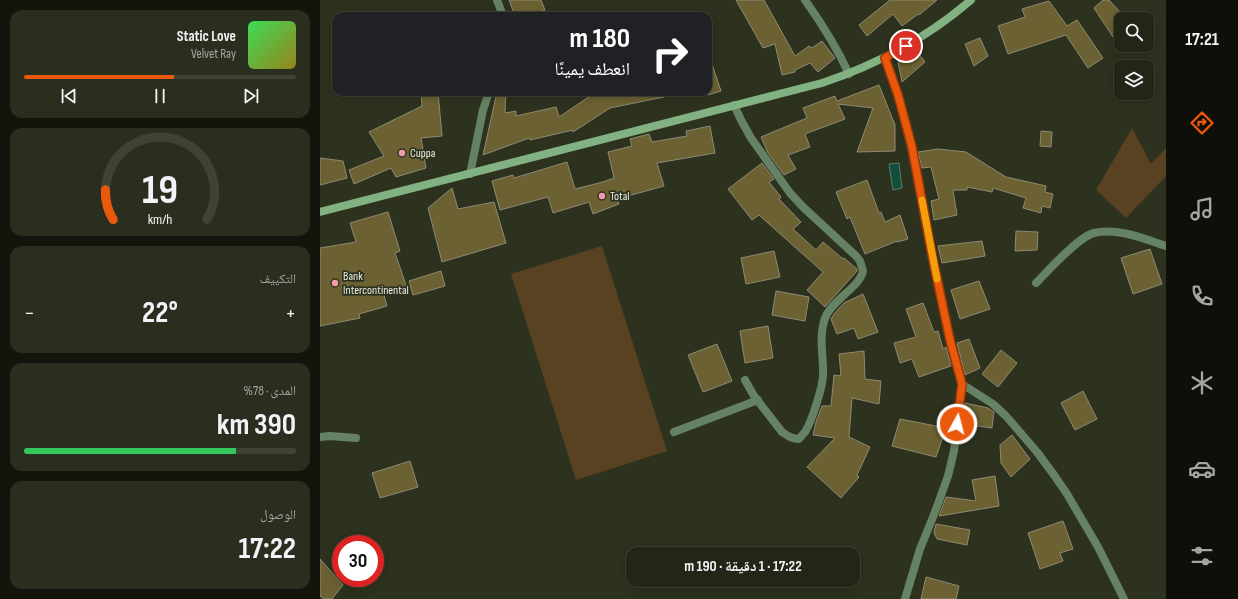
<!DOCTYPE html>
<html lang="ar">
<meta charset="utf-8">
<style>
:root{--surface:#222616;--page:#2a2e1f;--text:#f1f3f6;--muted:#a2a5a1;--line:#3f4335;--accent:#ea580c}
body{margin:0;font-family:"Sofia Sans Condensed","Noto Naskh Arabic",sans-serif;background:var(--page);color:var(--text);direction:rtl;height:100vh;display:flex;flex-direction:column;font-size:15px;white-space:nowrap}
*{box-sizing:border-box;margin:0}
p{font-size:13px;color:var(--muted)}
.icon{flex:none;width:22px;height:22px;fill:none;stroke:currentColor;stroke-width:2;stroke-linecap:round;stroke-linejoin:round}
.map{position:relative;flex:1;overflow:hidden;direction:ltr}
.details{display:flex;flex-direction:column;gap:10px;padding:10px;background:#13150c;width:320px}
.details>*{flex:none}
.hud{position:absolute;left:12px;top:12px;width:380px;height:84px;border-radius:12px;box-shadow:0 2px 10px #0003,0 0 0 1px var(--line);direction:rtl;background:#202124;color:#fff;overflow:hidden}
.controls{position:absolute;left:794px;top:12px;display:grid;gap:8px}
.controls a{display:grid;place-items:center;width:40px;height:40px;border-radius:8px;background:var(--surface);box-shadow:0 2px 10px #0003,0 0 0 1px var(--line);font-size:20px}
.speed{position:absolute;left:12px;top:535px;display:flex;gap:8px;font-size:20px;font-weight:700;text-align:center}
.speed>*{display:grid;place-content:center;width:52px;height:52px;border-radius:50%;background:var(--surface);box-shadow:0 2px 10px #0003,0 0 0 1px var(--line);line-height:1}
.speed .limit{border:6px solid #d22;background:#fff;color:#111}
.pin{position:absolute;display:grid;place-items:center;width:34px;height:34px;color:#fff;margin:-17px;border:2px solid #fff;border-radius:50%;box-shadow:0 1px 4px #0007}
.me{position:absolute;width:44px;margin:-22px;rotate:7deg;stroke-linejoin:round;filter:drop-shadow(0 0 3px #0008)}
.turn{display:flex;align-items:center;gap:14px;height:84px;padding:0 16px;font-size:18px}
.turn .icon{width:52px;height:52px;stroke-width:2.5}
.turn b{display:block;font-size:28px;line-height:34px}
.big{font-size:30px;font-weight:700;line-height:1.1}
.details .card{flex:1;display:flex;flex-direction:column;justify-content:center;gap:6px;min-width:0;padding:0 14px;border-radius:12px;background:var(--page)}
.details .dial{align-items:center;gap:0}
.dial svg{height:104px;overflow:visible;fill:none;stroke:var(--line);stroke-width:7;stroke-linecap:round;text-anchor:middle}
.dial text{fill:var(--text);stroke:none}
.song{display:flex;align-items:center;gap:12px}
.cover{width:48px;height:48px;border-radius:6px;background:linear-gradient(135deg,hsl(130 70% 55%),hsl(50 70% 35%))}
.played{height:4px;border-radius:2px;background:linear-gradient(90deg,var(--accent) 55%,var(--line) 55%)}
.keys{display:flex;justify-content:space-around;direction:ltr}
.heat{display:flex;justify-content:space-between;align-items:center;font-size:22px;direction:ltr}
.charge{height:6px;border-radius:3px;background:linear-gradient(90deg,#34c759 78%,var(--line) 0)}
.trip{position:absolute;left:306px;top:547px;width:234px;height:40px;border-radius:12px;background:var(--surface);box-shadow:0 2px 10px #0003,0 0 0 1px var(--line);font-weight:700;line-height:40px;text-align:center;direction:rtl}
main{display:flex;flex:1;min-height:0}
.tab-bar{display:flex;flex-direction:column;width:72px;justify-content:space-around;align-items:center;background:#0e0f09;color:var(--muted)}
.tab-bar .icon{width:28px;height:28px}
.tab-bar .on{color:var(--accent)}
.tab-bar b{font-size:18px;color:var(--text)}
.map>svg:first-child{display:block}
</style>
<main>
<nav class="tab-bar">
<b>17:21</b>
<svg class="icon on" aria-label="directions" viewBox="0 0 24 24"><path d="M12 3l9 9-9 9-9-9zM9 14v-3h6M13 9l2 2-2 2"/></svg>
<svg class="icon" aria-label="music" viewBox="0 0 24 24"><path d="M9 18V5l10-2v13"/><circle cx="6" cy="18" r="3"/><circle cx="16" cy="16" r="3"/></svg>
<svg class="icon" aria-label="phone" viewBox="0 0 24 24"><path d="M5 4h4l2 5-3 2q2 4 5 5l2-3 5 2v4C11 20 4 13 5 4z"/></svg>
<svg class="icon" aria-label="climate" viewBox="0 0 24 24"><path d="M12 3v18M4 7l16 10M4 17L20 7"/></svg>
<svg class="icon" aria-label="car" viewBox="0 0 24 24"><path d="M5 17H2v-5l4-1 3-4h7l3 4 3 1v5h-3M9 17h6M6 11h13"/><circle cx="7" cy="17" r="2"/><circle cx="17" cy="17" r="2"/></svg>
<svg class="icon" aria-label="filters" viewBox="0 0 24 24"><path d="M4 7h16M4 17h16"/><circle cx="9" cy="7" r="2"/><circle cx="15" cy="17" r="2"/></svg>
</nav>
<div class="map">
<svg width="846" height="599" viewBox="0 0 846 599">
<rect width="100%" height="100%" fill="#2d321e"/>
<g fill="#594222">
<polygon points="812,128 831,164 846,148 846,176 806,218 776,190"/>
<polygon points="282,246 347,451 256,480 191,274"/>
</g>
<polygon fill="#134e3b" stroke="#547e6d" points="579,163 582,188 573,190 569,164"/>
<g fill="#6c6132" stroke="#8f8a74">
<polygon points="189,0 221,0 225,10 210,16 195,16"/>
<polygon points="416,0 444,0 475,56 489,46 492,48 502,41 515,58 498,72 490,63 475,70 475,72 462,75 455,44 443,48"/>
<polygon points="570,0 617,0 599,15 598,14 582,26 573,14 547,36 539,25"/>
<polygon points="783,0 789,0 801,13 801,49 774,8"/>
<polygon points="729,1 747,26 757,20 783,58 768,68 746,35 688,54 678,26 705,17 702,9"/>
<polygon points="660,38 668,56 654,66 645,44"/>
<polygon points="596,50 605,62 582,82 578,62"/>
<polygon points="390,58 401,91 388,95 388,59"/>
<polygon points="559,85 575,125 575,151 537,152 553,108 518,104 525,119 485,134 490,147 468,155 476,169 464,175 448,153 441,137 487,118 483,108 515,96 517,101"/>
<polygon points="101,92 118,92 122,136 101,138 106,168 76,177 71,168 34,184 29,170 64,156 49,132 102,106"/>
<polygon points="177,92 186,92 185,113 196,111 196,116 236,107 239,117 276,92 343,92 344,97 290,108 253,132 253,130 210,140 209,138 163,155"/>
<polygon points="390,126 395,153 337,163 344,186 297,199 299,204 273,214 269,202 233,213 228,197 180,210 172,181 193,175 194,178 247,162 255,189 283,182 294,178 288,152 312,146 310,139 329,134 332,142 367,136 366,131"/>
<polygon points="721,131 732,132 731,147 720,146"/>
<polygon points="618,149 646,152 686,177 726,186 725,192 733,194 730,208 722,206 721,213 703,208 706,198 673,188 672,192 647,187 647,190 633,190 637,215 614,220 611,201 619,199 611,167 602,168 598,152"/>
<polygon points="0,158 23,161 27,178 0,185"/>
<polygon points="442,163 454,179 449,182 461,197 459,199 481,222 473,229 496,250 503,242 523,259 524,258 537,269 537,271 505,307 487,290 503,272 439,215 432,220 408,189"/>
<polygon points="547,180 559,213 561,212 565,222 580,215 588,239 577,242 577,241 545,254 530,217 527,219 516,192"/>
<polygon points="132,188 138,209 174,202 186,243 122,262 108,208"/>
<polygon points="68,212 80,251 75,253 87,288 64,295 67,306 39,314 40,318 0,326 0,248 36,242 30,223"/>
<polygon points="696,231 718,232 717,250 695,251"/>
<polygon points="662,241 665,256 622,263 618,246"/>
<polygon points="830,249 842,284 813,294 801,258"/>
<polygon points="454,251 460,277 426,284 421,258"/>
<polygon points="121,271 125,286 93,295 89,281"/>
<polygon points="659,281 670,309 640,319 631,290"/>
<polygon points="456,291 489,297 485,321 452,315"/>
<polygon points="543,294 558,332 538,339 534,328 517,334 511,319 514,314 524,303"/>
<polygon points="603,303 614,332 618,331 623,349 626,347 631,366 599,377 592,359 580,363 574,343 596,337 586,309"/>
<polygon points="448,326 453,358 425,363 420,331"/>
<polygon points="649,339 660,368 645,375 637,343"/>
<polygon points="397,344 412,381 383,392 368,355"/>
<polygon points="681,350 697,363 678,387 662,374"/>
<polygon points="544,351 545,379 561,381 559,404 532,398 529,437 550,447 537,475 539,477 521,498 487,467 515,438 493,435 496,422 502,406 511,406 514,375 521,376 519,354"/>
<polygon points="763,391 777,419 755,430 741,403"/>
<polygon points="645,403 668,408 674,412 672,428 643,424"/>
<polygon points="580,419 626,428 616,457 572,446"/>
<polygon points="692,435 710,459 691,477 681,463 680,445"/>
<polygon points="90,461 98,487 60,498 52,473"/>
<polygon points="675,476 679,506 619,516 626,497 656,501 652,480"/>
<polygon points="743,521 753,549 740,553 743,561 720,569 708,533"/>
<polygon points="616,524 650,530 647,545 617,539 614,533"/>
<polygon points="0,559 23,585 12,599 4,599 0,596"/>
<polygon points="606,577 639,586 636,599 601,599"/>
</g>
<g fill="none" stroke-linecap="round" stroke-linejoin="round">
<g stroke="#658364" stroke-width="8">
<polyline points="177,0 183,16"/>
<path d="M485,0C502,24 517,48 529,74"/>
<polyline points="565,58 578,95 591,147 612,255 630,340 642,384 634,451 628,476 615,512 600,549 585,599"/>
<path d="M414,105L421,120L431,138L470,193L483,207L536,256L540,261L543,271C540,287 513,299 505,318C498,338 504,357 503,376C502,389 492,421 485,432C483,434 481,436 479,439C472,439 468,436 462,432L434,396L425,380"/>
<polyline points="150,174 163,110 169,92"/>
<path d="M716,283C728,271 758,237 774,233C796,227 825,239 846,246"/>
<polyline points="642,384 673,404 686,416 717,452 734,475 747,494 778,547 804,599"/>
<polyline points="354,432 438,400"/>
<polyline points="0,437 10,436 36,438"/>
</g>
<path stroke="#82b281" stroke-width="8" d="M0,212L502,83C556,65 607,38 651,0"/>
</g>
<g fill="none" stroke-linecap="round" stroke-linejoin="round">
<g stroke="#983908" stroke-width="10">
<polyline id="route" points="586,46 565,58 578,95 592,147 612,255 630,340 642,384 637,424"/>
</g>
<use href="#route" stroke="#ea580c" stroke-width="7"/>
<polyline stroke="#f59e0b" stroke-width="7" points="602,200 617,279"/>
</g>
<g fill="#f19ab0" stroke="#2d321e" stroke-width="1.5">
<circle cx="82" cy="153" r="4"/>
<circle cx="282" cy="196" r="4"/>
<circle cx="15" cy="283" r="4"/>
</g>
<g text-anchor="middle" stroke-width="3.5" stroke-linejoin="round" paint-order="stroke">
<g font-size="12" fill="#eaeee2" stroke="#2d321e" text-anchor="start">
<text x="90" y="157">Cuppa</text>
<text x="290" y="200">Total</text>
<text x="23" y="280">Bank<tspan x="23" dy="14">Intercontinental</tspan></text>
</g>
</g>
</svg>
<div class="controls">
<a><svg class="icon" aria-label="search" viewBox="0 0 24 24"><circle cx="10" cy="10" r="6"/><path d="M15 15l6 6"/></svg></a>
<a><svg class="icon" aria-label="layers" viewBox="0 0 24 24"><path d="M12 4l9 5-9 5-9-5zM3 14l9 5 9-5"/></svg></a>
</div>
<div class="speed"><div class="limit">30</div></div>
<div class="pin" style="left:586px;top:46px;background:#d93025"><svg class="icon" aria-label="arrive" viewBox="0 0 24 24"><path d="M6 21V4h12l-3 4 3 4H6"/></svg></div>
<svg class="me" style="left:637px;top:424px" viewBox="-20 -20 40 40"><circle r="17" fill="#ea580c" stroke="#fff" stroke-width="3"/><path d="M0-11L8 9 0 5-8 9z" fill="#fff"/></svg>
<div class="trip">17:22 · 1 دقيقة · 190 m</div>
<div class="hud">
<div class="turn"><svg class="icon" aria-label="right" viewBox="0 0 24 24"><path d="M7 20v-9h11M14 6l5 5-5 5"/></svg><div><b>180 m</b>انعطف يمينًا</div></div>
</div>
</div>
<section class="details">
<div class="card">
<div class="song"><i class="cover"></i><div><b>Static Love</b><p>Velvet Ray</p></div></div>
<div class="played"></div>
<div class="keys"><svg class="icon" aria-label="previous" viewBox="0 0 24 24"><path d="M18 5L8 12l10 7zM5 5v14"/></svg><svg class="icon" aria-label="pause" viewBox="0 0 24 24"><path d="M8 5v14M16 5v14"/></svg><svg class="icon" aria-label="next" viewBox="0 0 24 24"><path d="M6 5l10 7-10 7zM19 5v14"/></svg></div>
</div>
<div class="card dial"><svg viewBox="0 0 100 80">
<path d="M14 69A42 42 0 1 1 86 69"/>
<path d="M14 69A42 42 0 0 1 8 46" stroke="#ea580c"/>
<text x="50" y="56" font-size="32" font-weight="700">19</text>
<text x="50" y="72" font-size="11">km/h</text>
</svg></div>
<div class="card"><p>التكييف</p>
<div class="heat"><a>−</a><b class="big">22°</b><a>+</a></div>
</div>
<div class="card"><p>المدى · 78%</p><b class="big">390 km</b><div class="charge"></div></div>
<div class="card"><p>الوصول</p><b class="big">17:22</b></div>
</section>
</main>
